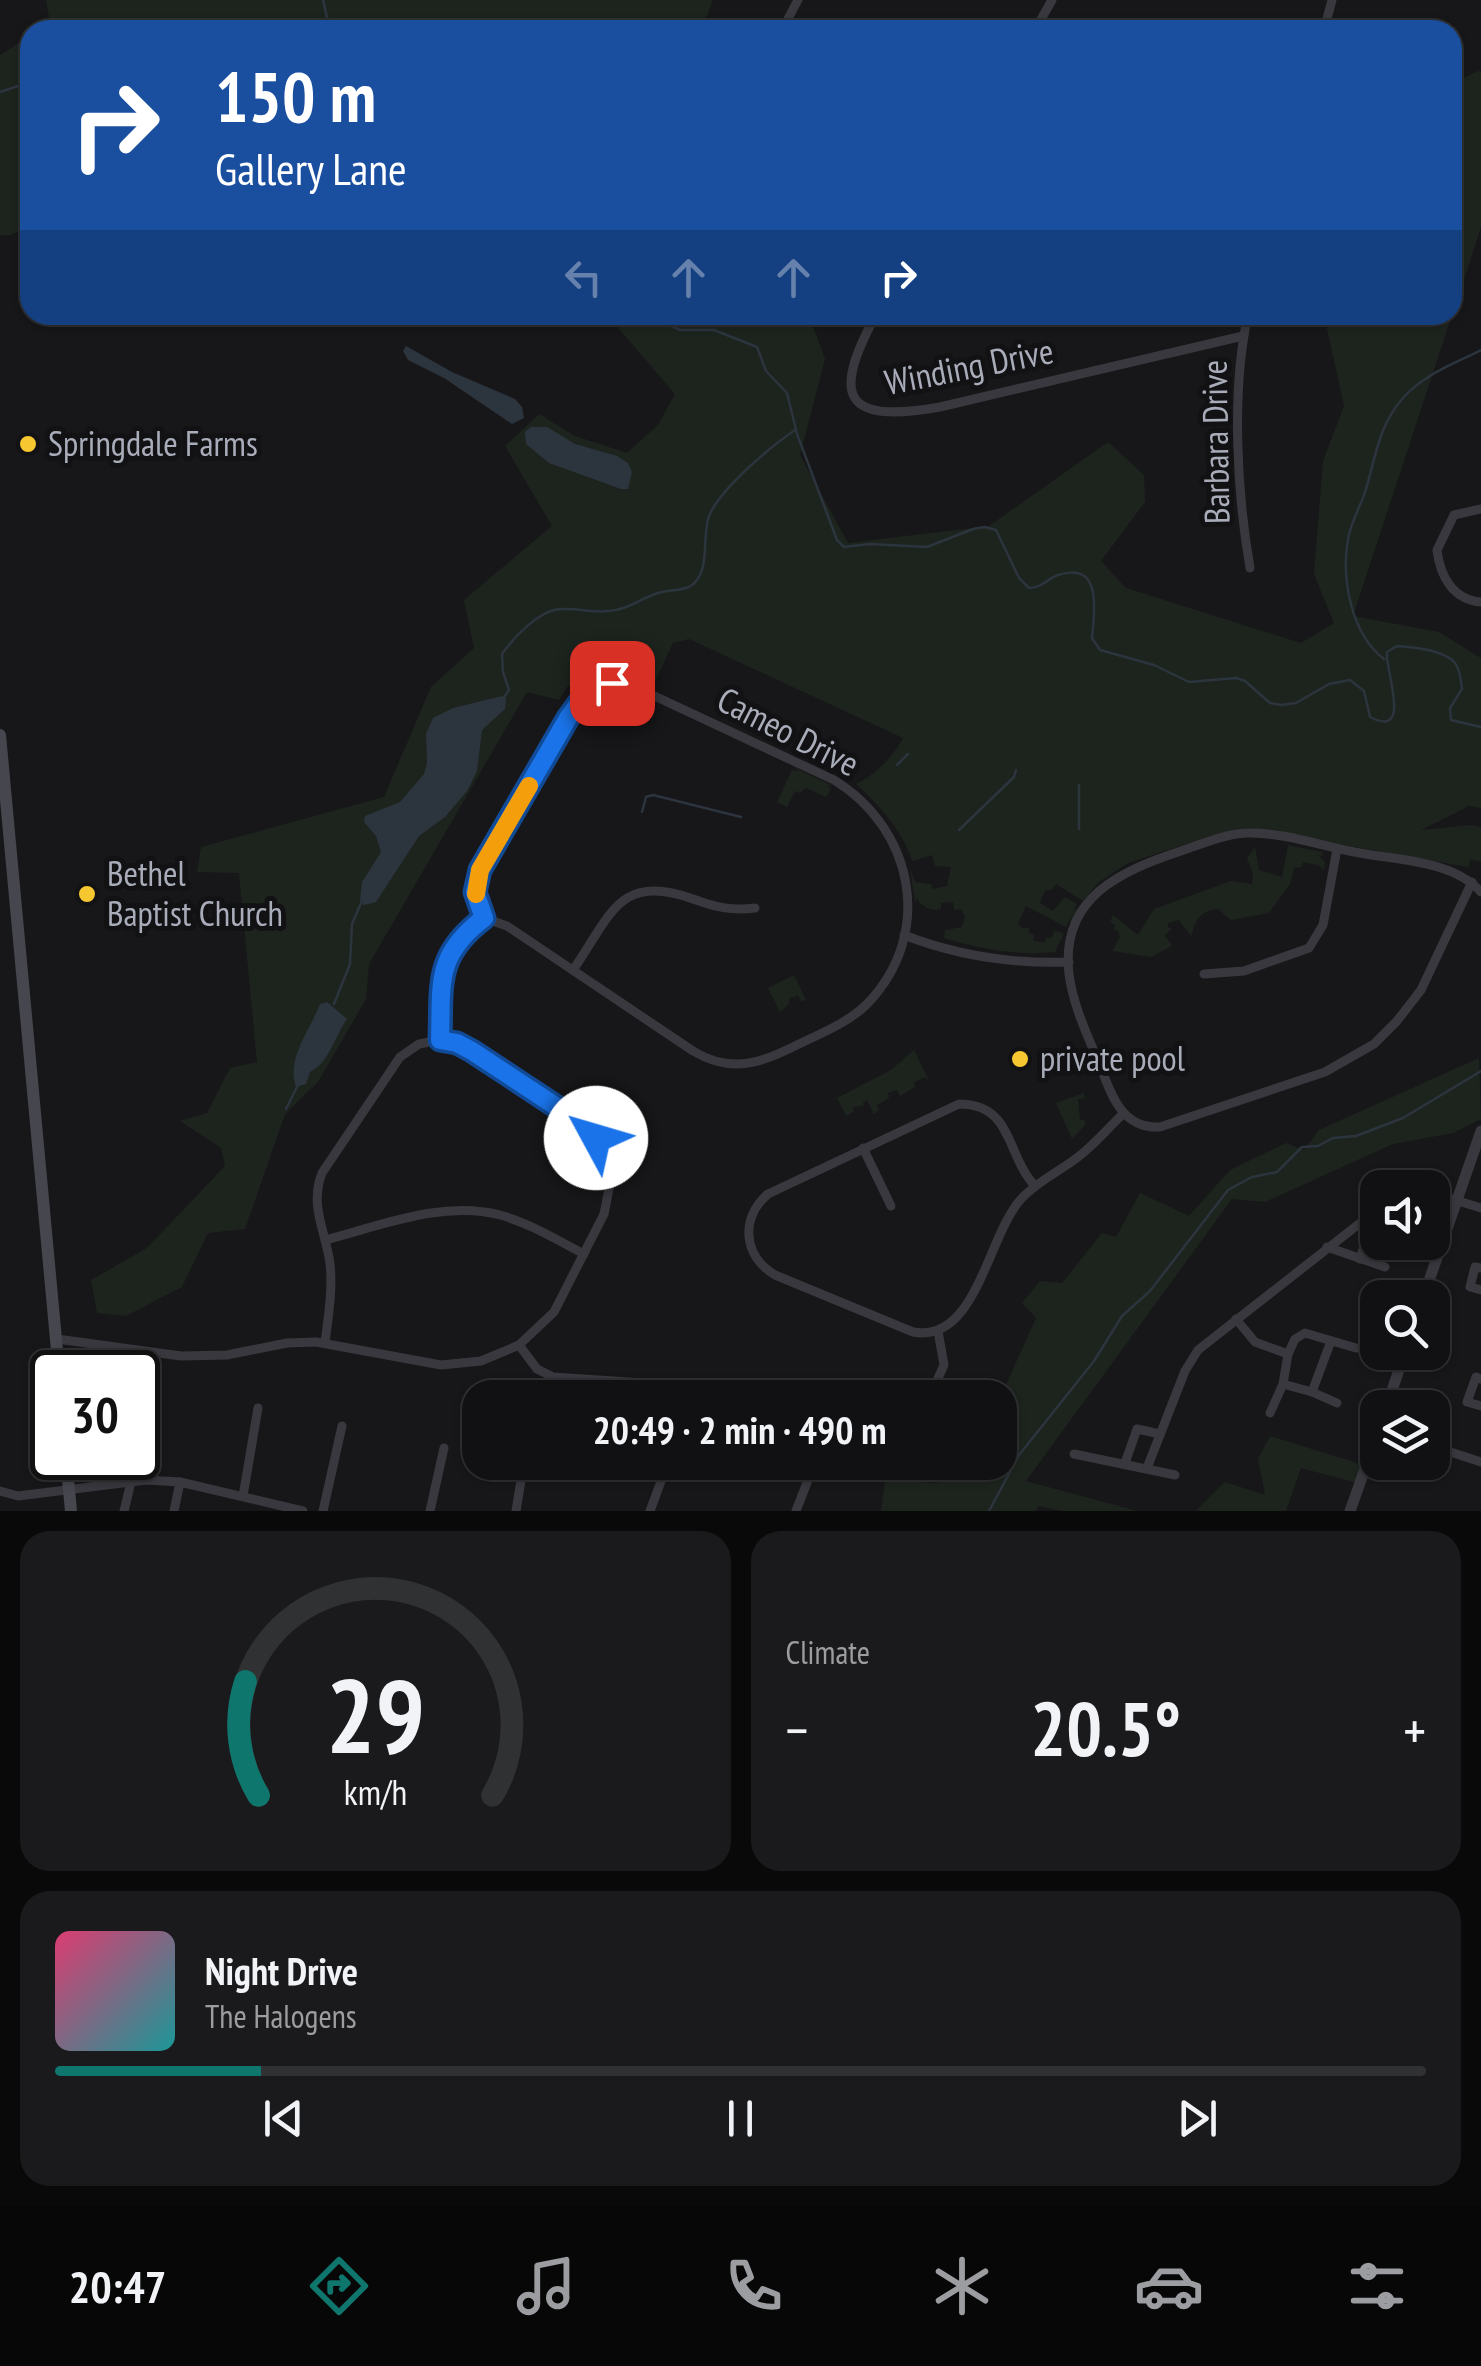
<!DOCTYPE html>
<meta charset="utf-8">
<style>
:root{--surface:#111113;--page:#1a1a1c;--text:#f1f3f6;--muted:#9c9da0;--line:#303133;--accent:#0f766e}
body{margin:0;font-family:"PT Sans Narrow",sans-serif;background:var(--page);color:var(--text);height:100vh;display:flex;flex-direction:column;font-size:38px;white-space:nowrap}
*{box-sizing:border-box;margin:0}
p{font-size:32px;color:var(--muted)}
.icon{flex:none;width:55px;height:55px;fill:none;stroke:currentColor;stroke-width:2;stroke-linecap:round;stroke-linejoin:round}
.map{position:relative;height:1511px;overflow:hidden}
.details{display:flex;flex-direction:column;gap:20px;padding:20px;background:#09090a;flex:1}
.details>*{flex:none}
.guide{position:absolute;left:20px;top:20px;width:1442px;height:305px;border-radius:30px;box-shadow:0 2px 8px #0004,0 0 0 2px var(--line);background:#1a4fa0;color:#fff;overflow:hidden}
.tools{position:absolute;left:1360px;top:1170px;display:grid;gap:20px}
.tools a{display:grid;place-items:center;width:90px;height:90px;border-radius:20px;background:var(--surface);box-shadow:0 2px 8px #0004,0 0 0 2px var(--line);font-size:50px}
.speed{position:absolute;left:30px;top:1350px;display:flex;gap:20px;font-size:50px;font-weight:700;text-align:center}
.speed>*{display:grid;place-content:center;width:130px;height:130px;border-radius:50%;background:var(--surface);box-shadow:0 2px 8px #0004,0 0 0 2px var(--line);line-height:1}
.speed .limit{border:5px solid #111;border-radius:15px;background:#fff;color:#111}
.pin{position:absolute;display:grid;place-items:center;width:85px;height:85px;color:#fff;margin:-42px;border-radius:20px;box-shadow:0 5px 15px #0006}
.me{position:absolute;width:110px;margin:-55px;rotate:309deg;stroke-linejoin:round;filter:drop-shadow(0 0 8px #0008)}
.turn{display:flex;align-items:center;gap:35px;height:210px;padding:0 30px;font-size:45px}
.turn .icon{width:130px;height:130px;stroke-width:2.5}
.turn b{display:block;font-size:70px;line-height:85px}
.lanes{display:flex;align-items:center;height:95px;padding:0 30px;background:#0003;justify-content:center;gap:50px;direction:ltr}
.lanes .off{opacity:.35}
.big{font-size:75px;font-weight:600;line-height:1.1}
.details .card{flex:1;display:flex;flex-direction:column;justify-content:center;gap:15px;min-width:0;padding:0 35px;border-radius:30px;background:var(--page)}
.details .dial{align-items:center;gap:0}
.dial svg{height:260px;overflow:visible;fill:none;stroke:var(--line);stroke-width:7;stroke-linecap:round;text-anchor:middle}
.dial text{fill:var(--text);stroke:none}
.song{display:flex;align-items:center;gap:30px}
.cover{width:120px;height:120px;border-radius:15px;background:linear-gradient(135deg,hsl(340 70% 55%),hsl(180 70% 35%))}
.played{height:10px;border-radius:5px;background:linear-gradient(90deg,var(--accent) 15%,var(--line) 15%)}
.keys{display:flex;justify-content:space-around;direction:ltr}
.heat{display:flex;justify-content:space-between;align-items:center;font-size:55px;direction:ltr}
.details .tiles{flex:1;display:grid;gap:20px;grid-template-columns:1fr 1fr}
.card:last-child{grid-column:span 2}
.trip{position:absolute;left:462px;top:1380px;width:555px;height:100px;border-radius:30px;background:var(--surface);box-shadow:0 2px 8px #0004,0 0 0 2px var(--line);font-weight:600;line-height:100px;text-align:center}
.menu{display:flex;height:160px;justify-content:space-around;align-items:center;background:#070708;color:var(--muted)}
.menu .icon{width:70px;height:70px}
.menu .active{color:var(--accent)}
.menu b{font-size:45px;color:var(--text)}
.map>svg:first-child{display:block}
</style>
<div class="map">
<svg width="1481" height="1511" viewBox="0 0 1481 1511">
<rect width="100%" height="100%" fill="#171719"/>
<g fill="#1d241e">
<polygon points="46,0 713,0 707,16 691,30 39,30 50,23"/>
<polygon points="30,36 30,225 11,235 0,235 0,55"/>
<polygon points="1478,71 1481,72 1481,227 1453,314 1453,83"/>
<path d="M607,315H803L814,329L825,359L800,455L848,543L989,526L1108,442L1144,475L1145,502L1101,561L1126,588L1301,643L1334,623L1314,574L1323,461L1344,406L1324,315H1452L1353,616L1439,632L1481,658V808L1469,806L1421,830L1471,825L1481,827V862L1471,859L1468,867L1247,828L1223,832L1128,863L1099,882L1083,901L1056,884L1052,890H1045L1040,903L1053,911L1065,897L1077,904L1073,912L1079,906L1069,926L1073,913L1066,927L1026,906L1018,924L1022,928H1030L1028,932L1034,935L1033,940L1044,943L1046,938H1052L1054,931L1064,933L1055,952C1017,956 981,949 944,938L945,930L962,927L965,917L961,909L954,910L953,902L941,903V909C932,912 920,906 917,898L915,903L910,868L915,882L931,884L932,889L947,886L951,867L935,866L932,855L912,861C904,833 878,803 856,784C874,776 894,756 903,738L689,639L673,643L655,682L608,669L567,687L559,700L527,692L369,964L366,999L318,1082L285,1114L245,1229L208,1233L182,1287L126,1316L97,1313L91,1280L147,1248L225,1166L221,1148L180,1121L207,1113L230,1068L257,1062L239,873L197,872L201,847L384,797L431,687L474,648L464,600L552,526L505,446L539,414L575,436L627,453L658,425L675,394Z"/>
<polygon points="793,767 833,786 827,786 831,789 826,797 806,788 800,793 795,791 787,807 777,802 792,770 799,772"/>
<path d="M1288,845L1322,852L1323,856L1292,849L1317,854L1325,862L1324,870L1318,865L1303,862L1302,867L1294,868L1290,884L1269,913L1231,920L1218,909C1199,911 1197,919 1191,936L1179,920L1168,923V927L1172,929L1165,935L1172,946L1151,957L1112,951L1120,937L1118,931L1114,930L1115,925L1110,922L1113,915L1138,935L1154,909L1231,881L1252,884L1253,874L1247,858L1255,847L1259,870L1282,877Z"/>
<polygon points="794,975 806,1000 801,1001 798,995 789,999 789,1004 780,1012 768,988"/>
<polygon points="914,1050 929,1081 925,1077 914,1082 915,1087 900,1096 897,1090 888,1093 889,1098 877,1105 879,1110 874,1114 867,1100 863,1102 864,1106 853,1107 854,1111 846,1116 837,1098 891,1070"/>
<polygon points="1479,1058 1481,1119 1453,1133 1393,1144 1265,1202 1232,1199 1026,1481 1137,1511 1062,1511 1038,1506 1036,1511 881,1511 885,1480 937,1483 962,1463 1000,1462 1000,1398 1036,1318 1022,1303 1040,1281 1062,1283 1102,1233 1116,1237 1140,1193 1189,1216 1230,1170 1286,1143 1304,1150 1319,1130"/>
<polygon points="1084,1093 1085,1098 1078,1099 1080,1120 1085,1120 1085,1125 1072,1139 1056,1103"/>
<polygon points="1270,1436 1367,1466 1361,1484 1301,1468 1286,1511 1196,1511 1225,1482 1265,1495 1258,1459"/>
</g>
<g fill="#2c343e">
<polygon points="406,346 452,372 515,399 522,407 524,418 512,424 444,378 408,360 403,351"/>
<polygon points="531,427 547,427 575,444 617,456 628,463 632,472 628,489 621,489 549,463 526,444 525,432"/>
<polygon points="502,696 506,699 505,709 482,730 477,771 467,791 445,817 419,836 376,902 364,905 360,901 362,882 381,852 376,836 364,822 365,816 400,802 424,774 427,762 426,734 433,718 453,708"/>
<path d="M327,1002L347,1019C335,1036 329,1063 310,1072L306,1084L296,1087C286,1057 310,1031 320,1004Z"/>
</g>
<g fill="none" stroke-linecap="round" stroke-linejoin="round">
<g stroke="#2c343e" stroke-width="2.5">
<polyline points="323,0 330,30"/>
<polyline points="0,92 30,82"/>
<path d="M647,315L680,330H714L757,347L766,371L787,393L797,434L837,540L844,547L870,544L927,547L973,529L985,527L996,530L1019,578L1029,588C1043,588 1046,579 1058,575C1104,560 1094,615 1092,638L1100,650L1154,665L1189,682L1236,678L1245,681L1270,703L1281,705L1296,703L1329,684L1350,680L1364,691L1370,717C1414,740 1384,667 1387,652L1397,646C1413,647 1444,650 1455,663C1460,669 1461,681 1462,689L1450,708L1451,720L1481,727"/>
<path d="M586,656L589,660C610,660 633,652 649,668"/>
<path d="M1384,659C1351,634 1341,578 1348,539C1351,521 1361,506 1366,489C1376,455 1379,425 1403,398C1424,374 1454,364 1481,350"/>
<path d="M503,699L509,690L503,672L502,654C514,637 540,609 562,609C578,608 593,613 608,611C628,610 641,598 658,593C668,590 679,591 689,587C712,574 701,538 709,516C720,489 770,447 795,430"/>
<polyline points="897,765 908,754"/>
<polyline points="642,812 646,797 653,795 741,817"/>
<polyline points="1079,829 1079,785"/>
<polyline points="959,830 1014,777 1016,770"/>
<polyline points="334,1004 350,964 352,924 361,903"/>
<polyline points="286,1109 298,1085"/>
<polyline points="989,1511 1019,1455 1094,1361 1122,1316 1150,1291 1228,1190 1252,1177 1277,1172 1302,1147 1318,1146 1333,1138 1356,1136 1403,1118 1481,1071"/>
</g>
<g stroke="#38383e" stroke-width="9">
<polyline points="782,30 798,0"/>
<polyline points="1035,30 1052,0"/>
<polyline points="1324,30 1332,0"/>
<path d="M876,315C830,398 845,424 940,407L1243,336"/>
<path d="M1248,315C1231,390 1237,493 1250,568"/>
<path d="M1481,509L1454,515L1437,550C1440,576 1453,600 1481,602"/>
<path d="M612,683L631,685L834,780C914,829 935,934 867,1004C849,1022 824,1032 801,1043C763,1062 733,1075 693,1051L507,926L484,918L475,892L480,870L577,703L595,688Z"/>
<path d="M1472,882L1421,990L1397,1021L1374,1044L1325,1072L1160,1127C1123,1129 1112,1097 1101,1068C1089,1039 1073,1006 1069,974C1060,897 1121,871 1181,851C1202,844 1224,834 1247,833C1284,832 1324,847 1360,853C1398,860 1454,861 1481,892"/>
<path d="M904,935C958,956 1011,964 1069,962"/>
<path d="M573,970C611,916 618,872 693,899C715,907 731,911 755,908"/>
<polyline points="1204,974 1244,971 1309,948 1323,925 1337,849"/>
<path d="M440,1040C442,985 434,955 484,918"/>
<polyline points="863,1148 891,1206"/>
<path d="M1035,1186C1006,1155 1013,1104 959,1104L768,1194C740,1218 743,1256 775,1275L913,1332C977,1344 987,1235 1022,1198C1038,1181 1060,1171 1078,1157C1095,1144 1108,1128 1123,1114"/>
<polyline points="1432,1193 1481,1208"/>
<path d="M325,1240C380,1226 442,1200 500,1215C529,1223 557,1240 584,1254"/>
<polyline points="1327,1247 1385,1267"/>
<polyline points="1360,1259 1370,1228 1367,1217"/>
<polyline points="1481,1268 1475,1267 1470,1287 1481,1290"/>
<polyline points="1236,1319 1255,1342 1288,1354 1295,1339 1305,1333 1356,1348"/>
<path d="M57,1339L181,1356L227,1355L287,1343L316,1342L441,1365L481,1361L519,1345L554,1312L604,1214L610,1184L603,1149L582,1124L466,1047L440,1040L419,1044L400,1057L322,1173C309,1206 326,1232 330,1264C333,1289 328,1318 325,1343"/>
<polyline points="1331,1341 1312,1392 1337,1403"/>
<polyline points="519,1345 537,1369 553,1377 718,1388 751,1398"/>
<polyline points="1481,1379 1476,1377 1467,1402 1481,1406"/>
<polyline points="1283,1384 1288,1354"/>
<polyline points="929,1398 944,1365 938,1331"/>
<polyline points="1270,1413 1283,1384 1312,1392"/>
<polyline points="1432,1446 1481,1462"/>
<polyline points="1074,1454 1175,1475"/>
<polyline points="1125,1463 1137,1429 1160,1434"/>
<polyline points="1147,1468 1185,1371 1198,1350 1378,1209"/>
<polyline points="146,1480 152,1383"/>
<polyline points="0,1491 18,1496 146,1480 180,1482 303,1511"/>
<polyline points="243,1496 258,1408"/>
<polyline points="124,1511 131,1482"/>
<polyline points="174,1511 180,1482"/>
<polyline points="323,1511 342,1426"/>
<polyline points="430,1511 444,1448"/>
<polyline points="516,1511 524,1462"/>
<polyline points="650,1511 667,1465"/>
<polyline points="796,1511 815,1462"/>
</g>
<g stroke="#38383e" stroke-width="11">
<polyline points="1423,1298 1481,1131"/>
<polyline points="1386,1408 1405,1352"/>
<polyline points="1350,1511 1378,1432"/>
</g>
<g stroke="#46474e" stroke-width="12">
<polyline points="0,735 59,1372"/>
<polyline points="66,1458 71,1511"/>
</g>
</g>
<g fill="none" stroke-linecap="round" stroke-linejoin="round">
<g stroke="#114b97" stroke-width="25">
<path id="route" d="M596,1138L572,1117L472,1051L457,1043L440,1040C442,984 434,956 484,918L475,892L480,870L568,718L584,696L612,683"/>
</g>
<use href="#route" stroke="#1a73e8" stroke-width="18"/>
<polyline stroke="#f59e0b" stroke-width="18" points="476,894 480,870 529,786"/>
</g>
<g fill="#f7c731" stroke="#121214" stroke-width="4">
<circle cx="28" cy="444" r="10"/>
<circle cx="87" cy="894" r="10"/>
<circle cx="1020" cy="1059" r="10"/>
</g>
<g text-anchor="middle" stroke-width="10" stroke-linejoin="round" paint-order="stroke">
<g font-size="35" fill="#a9acb9" stroke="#121214">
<text transform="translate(969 367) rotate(-11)" y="12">Winding Drive</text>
<text transform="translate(1216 442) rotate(-91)" y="12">Barbara Drive</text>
<text transform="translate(788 732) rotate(27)" y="12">Cameo Drive</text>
</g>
<g font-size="35" fill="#a9acb9" stroke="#121214" text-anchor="start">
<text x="48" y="456">Springdale Farms</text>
<text x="107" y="886">Bethel<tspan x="107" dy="40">Baptist Church</tspan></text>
<text x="1040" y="1071">private pool</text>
</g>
</g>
</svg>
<div class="tools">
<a><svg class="icon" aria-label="sound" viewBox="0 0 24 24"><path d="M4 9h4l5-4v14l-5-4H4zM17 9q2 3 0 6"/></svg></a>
<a><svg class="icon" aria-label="search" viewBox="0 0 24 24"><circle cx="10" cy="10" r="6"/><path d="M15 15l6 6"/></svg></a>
<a><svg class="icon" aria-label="layers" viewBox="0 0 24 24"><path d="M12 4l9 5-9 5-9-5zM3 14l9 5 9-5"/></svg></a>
</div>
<div class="speed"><div class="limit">30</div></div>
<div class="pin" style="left:612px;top:683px;background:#d93025"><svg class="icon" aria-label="arrive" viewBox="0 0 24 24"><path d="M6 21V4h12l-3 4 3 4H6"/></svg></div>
<svg class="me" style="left:596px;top:1138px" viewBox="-20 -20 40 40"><circle r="19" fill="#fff"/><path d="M0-13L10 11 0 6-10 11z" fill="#1a73e8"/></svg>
<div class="trip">20:49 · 2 min · 490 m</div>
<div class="guide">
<div class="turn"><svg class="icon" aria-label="right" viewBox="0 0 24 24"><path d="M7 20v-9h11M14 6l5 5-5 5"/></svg><div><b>150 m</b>Gallery Lane</div></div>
<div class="lanes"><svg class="icon off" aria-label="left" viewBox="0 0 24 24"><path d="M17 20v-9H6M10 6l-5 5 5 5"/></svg><svg class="icon off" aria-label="ahead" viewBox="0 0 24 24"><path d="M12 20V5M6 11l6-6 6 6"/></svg><svg class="icon off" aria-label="ahead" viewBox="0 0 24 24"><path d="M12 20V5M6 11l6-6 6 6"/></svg><svg class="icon" aria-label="right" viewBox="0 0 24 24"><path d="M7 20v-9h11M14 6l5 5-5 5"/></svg></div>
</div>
</div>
<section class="details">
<div class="tiles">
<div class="card dial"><svg viewBox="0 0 100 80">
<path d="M14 69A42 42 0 1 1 86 69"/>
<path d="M14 69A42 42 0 0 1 10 34" stroke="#0f766e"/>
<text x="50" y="56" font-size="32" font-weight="700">29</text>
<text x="50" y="72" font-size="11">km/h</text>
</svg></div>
<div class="card"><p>Climate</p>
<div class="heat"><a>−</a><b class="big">20.5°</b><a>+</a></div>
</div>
<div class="card">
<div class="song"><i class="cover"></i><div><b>Night Drive</b><p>The Halogens</p></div></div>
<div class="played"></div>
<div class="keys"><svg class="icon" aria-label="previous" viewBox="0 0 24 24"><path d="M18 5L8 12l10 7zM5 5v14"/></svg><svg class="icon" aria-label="pause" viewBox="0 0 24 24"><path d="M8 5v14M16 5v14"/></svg><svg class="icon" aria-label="next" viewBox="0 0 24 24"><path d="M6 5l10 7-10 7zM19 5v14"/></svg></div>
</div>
</div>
</section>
<nav class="menu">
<b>20:47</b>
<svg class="icon active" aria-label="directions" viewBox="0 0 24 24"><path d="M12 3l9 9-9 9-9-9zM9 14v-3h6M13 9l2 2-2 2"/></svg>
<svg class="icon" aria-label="music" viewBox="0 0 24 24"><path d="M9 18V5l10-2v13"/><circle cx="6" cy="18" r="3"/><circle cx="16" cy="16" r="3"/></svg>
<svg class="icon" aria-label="phone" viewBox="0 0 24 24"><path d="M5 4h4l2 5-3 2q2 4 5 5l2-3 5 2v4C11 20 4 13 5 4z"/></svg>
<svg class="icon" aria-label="climate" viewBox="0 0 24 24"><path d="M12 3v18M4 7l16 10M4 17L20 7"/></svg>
<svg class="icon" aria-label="car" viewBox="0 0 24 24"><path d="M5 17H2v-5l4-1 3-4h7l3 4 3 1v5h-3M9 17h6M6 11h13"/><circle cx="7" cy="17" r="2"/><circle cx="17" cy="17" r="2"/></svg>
<svg class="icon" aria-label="filters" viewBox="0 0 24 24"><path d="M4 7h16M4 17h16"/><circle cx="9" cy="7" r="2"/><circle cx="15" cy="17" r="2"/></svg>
</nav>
